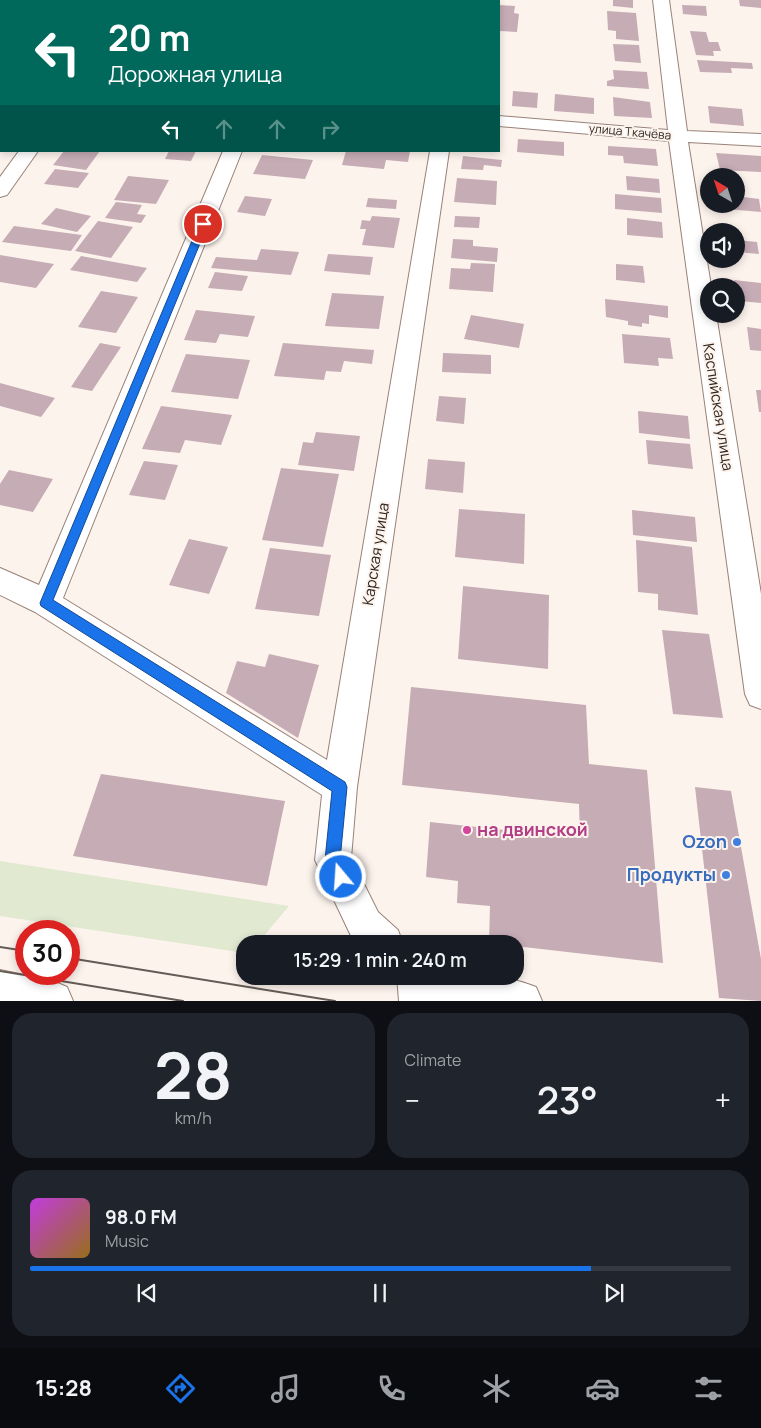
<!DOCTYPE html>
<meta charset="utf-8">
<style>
:root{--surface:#171b24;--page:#20242c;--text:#f1f3f6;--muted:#9ea1a6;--line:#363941;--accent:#1a73e8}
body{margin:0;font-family:Manrope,sans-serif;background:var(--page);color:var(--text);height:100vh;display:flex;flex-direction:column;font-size:19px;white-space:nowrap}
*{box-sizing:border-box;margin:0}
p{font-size:16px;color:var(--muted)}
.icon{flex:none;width:28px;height:28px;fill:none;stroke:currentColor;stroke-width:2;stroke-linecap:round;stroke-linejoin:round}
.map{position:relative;height:1001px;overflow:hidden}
.side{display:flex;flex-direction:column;gap:12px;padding:12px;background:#0d0f14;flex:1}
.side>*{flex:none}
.guide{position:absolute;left:0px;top:0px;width:500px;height:152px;box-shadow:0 2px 8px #0003;background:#00695c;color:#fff;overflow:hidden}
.needle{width:32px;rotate:321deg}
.tools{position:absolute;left:700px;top:168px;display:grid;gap:10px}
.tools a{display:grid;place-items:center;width:45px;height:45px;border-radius:50%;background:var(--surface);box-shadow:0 2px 8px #0003;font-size:25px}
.speed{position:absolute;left:15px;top:920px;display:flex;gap:10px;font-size:25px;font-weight:700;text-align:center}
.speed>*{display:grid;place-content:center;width:65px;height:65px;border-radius:50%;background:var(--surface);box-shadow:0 2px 8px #0003;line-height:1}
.speed .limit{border:8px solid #d22;background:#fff;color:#111}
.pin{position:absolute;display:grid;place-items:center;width:42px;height:42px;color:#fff;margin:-21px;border:2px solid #fff;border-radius:50%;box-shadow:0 1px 5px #0007}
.me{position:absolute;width:55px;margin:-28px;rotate:342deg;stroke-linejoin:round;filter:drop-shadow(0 0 4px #0008)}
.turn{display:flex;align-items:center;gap:18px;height:105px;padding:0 25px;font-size:22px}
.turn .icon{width:65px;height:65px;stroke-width:2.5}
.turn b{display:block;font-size:35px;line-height:42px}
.lanes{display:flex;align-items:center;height:48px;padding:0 25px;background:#0003;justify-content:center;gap:25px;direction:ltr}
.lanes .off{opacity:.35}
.big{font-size:38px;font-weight:600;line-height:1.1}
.side .widget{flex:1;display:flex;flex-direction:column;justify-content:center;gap:8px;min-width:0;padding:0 18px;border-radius:20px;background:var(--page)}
.side .dial{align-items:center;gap:0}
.dial b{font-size:65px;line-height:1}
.song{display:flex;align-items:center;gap:15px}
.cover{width:60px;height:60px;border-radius:8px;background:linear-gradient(135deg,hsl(290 70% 55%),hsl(40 70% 35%))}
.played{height:5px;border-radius:2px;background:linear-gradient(90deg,var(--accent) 80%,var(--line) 80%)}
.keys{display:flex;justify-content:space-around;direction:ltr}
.heat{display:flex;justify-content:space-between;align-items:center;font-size:28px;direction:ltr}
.side .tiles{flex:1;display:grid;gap:12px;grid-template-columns:1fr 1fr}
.widget:last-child{grid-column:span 2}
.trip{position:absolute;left:236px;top:935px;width:288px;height:50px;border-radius:20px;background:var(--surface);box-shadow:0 2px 8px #0003;font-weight:600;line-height:50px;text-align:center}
.dock{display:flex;height:80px;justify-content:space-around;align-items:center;background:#090b0e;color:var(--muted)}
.dock .icon{width:35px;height:35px}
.dock .current{color:var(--accent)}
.dock b{font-size:22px;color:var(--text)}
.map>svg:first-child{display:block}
</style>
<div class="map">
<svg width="761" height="1001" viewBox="0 0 761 1001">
<rect width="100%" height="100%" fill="#fdf3ed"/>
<polygon fill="#e2e9d1" points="0,861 289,906 257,944 245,944 245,953 0,916"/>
<g fill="#c6acb5">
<polygon points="613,0 633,0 633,8 613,6"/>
<polygon points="739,0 761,0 761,8 740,6"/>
<polygon points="499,5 515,6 514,13 519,14 517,32 499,31"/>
<polygon points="682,5 706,6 707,16 683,14"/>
<polygon points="607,11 636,13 639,41 616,39 616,31 608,30"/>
<polygon points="690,31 706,32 709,42 718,42 721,51 713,51 714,56 696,55"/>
<polygon points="613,44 639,45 641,63 615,61"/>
<polygon points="697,60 752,63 753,69 731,68 732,73 700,72"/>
<polygon points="613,70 647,72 649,89 607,86 607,81 614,79"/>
<polygon points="513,91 538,93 537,108 512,106"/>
<polygon points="555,94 594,98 594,114 554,111"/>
<polygon points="613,97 650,102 652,118 614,116"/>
<polygon points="708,106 742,109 744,126 710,123"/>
<polygon points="518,139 564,142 564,156 517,152"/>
<polygon points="608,146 656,149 658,166 624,163 623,156 608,155"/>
<polygon points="64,151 100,151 86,170 53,165"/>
<polygon points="169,151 196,151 191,161 165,159"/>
<polygon points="346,151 410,151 408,162 386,160 384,169 342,165"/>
<polygon points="716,153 761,156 761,172 720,170"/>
<polygon points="262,155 313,160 305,179 253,174"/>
<polygon points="463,156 502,160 501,167 484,165 483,170 461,169"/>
<polygon points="55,169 89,173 78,188 44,184"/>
<polygon points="128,176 169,180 156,204 114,200"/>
<polygon points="626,176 659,179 660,193 627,190"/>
<polygon points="457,178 497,181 496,205 454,202"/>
<polygon points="615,194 661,198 662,213 615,209"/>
<polygon points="245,196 272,199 265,216 237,212"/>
<polygon points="736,196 759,199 761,212 726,209 725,204 736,204"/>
<polygon points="368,198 397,200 396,209 366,207"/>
<polygon points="116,202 142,205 137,214 146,215 141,223 105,218"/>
<polygon points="56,208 91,216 77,232 41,224"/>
<polygon points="372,216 400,218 394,248 362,245 366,229 360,229 362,220 370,221"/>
<polygon points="455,216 480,217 479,228 454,227"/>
<polygon points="627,218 662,222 663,238 627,235"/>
<polygon points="98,221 133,227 111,258 75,251"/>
<polygon points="14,226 82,235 71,251 2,242"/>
<polygon points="453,239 473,240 473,246 498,248 497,262 451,258"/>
<polygon points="736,240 757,242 759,254 736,252"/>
<polygon points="261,249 299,252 291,275 211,268 216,257 257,260"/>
<polygon points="328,254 373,257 370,275 324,271"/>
<polygon points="0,255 54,264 36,288 0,282"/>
<polygon points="81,256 147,268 137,282 70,270"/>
<polygon points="471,263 495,264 493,292 449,289 451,268 470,269"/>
<polygon points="616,264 643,266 645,283 616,280"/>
<polygon points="215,272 248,276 242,291 208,288"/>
<polygon points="734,280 761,283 761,303 740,301 737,298"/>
<polygon points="101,291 138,297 116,333 78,327"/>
<polygon points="332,293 384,296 379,329 325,326"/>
<polygon points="605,299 668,306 668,318 649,315 649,324 642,323 642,327 628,325 628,321 606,317"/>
<polygon points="196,310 255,316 248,337 220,334 216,343 184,340"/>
<polygon points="471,315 524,324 519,348 464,339"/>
<polygon points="747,327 761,329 761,351 750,350"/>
<polygon points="622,334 670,338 673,359 658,358 659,366 624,363"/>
<polygon points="100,343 121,347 92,391 71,387"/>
<polygon points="283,343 374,350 372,364 344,361 341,372 326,371 324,380 274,376"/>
<polygon points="443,353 491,355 491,374 442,372"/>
<polygon points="186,354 250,360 238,399 171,392"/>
<polygon points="0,383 55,398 41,417 0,406"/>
<polygon points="756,390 761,390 761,412 759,412"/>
<polygon points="439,396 466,398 464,424 436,421"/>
<polygon points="161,406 232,415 221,445 185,440 180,453 142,449"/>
<polygon points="638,411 688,416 690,439 639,433"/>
<polygon points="316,432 360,436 354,471 298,465 303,442 313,443"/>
<polygon points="646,440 690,444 693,469 648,464"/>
<polygon points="428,459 465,462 463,493 425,489"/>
<polygon points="144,461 178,465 165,500 129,495"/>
<polygon points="281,468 339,474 323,547 262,540"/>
<polygon points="9,470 53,479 33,512 0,505 0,484"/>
<polygon points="459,509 525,514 524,564 455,557"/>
<polygon points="632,510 695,517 697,542 633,535"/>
<polygon points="189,539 228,547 209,594 169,585"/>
<polygon points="636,540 692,547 698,615 658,610 658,594 638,592"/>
<polygon points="270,548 331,555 319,616 255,609"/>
<polygon points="463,586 549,595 548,669 458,659"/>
<polygon points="662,630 709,634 723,718 673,714"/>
<polygon points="269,654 319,665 298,738 226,693 237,661 265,667"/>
<polygon points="411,687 586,705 589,764 647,770 663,963 515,946 515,944 489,942 490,906 457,903 458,881 426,877 430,822 580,838 579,804 402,785"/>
<polygon points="101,774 285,801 267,886 73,856"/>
<polygon points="695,787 731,791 761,959 761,1001 719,998"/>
</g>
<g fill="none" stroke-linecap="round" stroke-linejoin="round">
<g stroke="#988277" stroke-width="2">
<g id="minor">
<polygon points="289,0 305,0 305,1 290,1"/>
<polygon points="444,0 460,0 460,1 445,1"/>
<polygon points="653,0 669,0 687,131 761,134 761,146 688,142 711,286 709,286 709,314 716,314 761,594 761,709 750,705 745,694 669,141 499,126 499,116 668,130"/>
<rect x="0" y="67" width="1" height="10"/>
<polygon points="19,151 38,151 7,195 0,197 0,177"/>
<polygon points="223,151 242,151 63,598 327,760 430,151 449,151 357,787 351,858 378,912 398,930 403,944 357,944 352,938 315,860 322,795 35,612 0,595 0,568 39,585"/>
<polygon points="0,970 53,981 67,987 73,1001 0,1001"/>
<path d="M397,976C443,976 493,969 536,987L542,1001H399Z"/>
</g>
</g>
<use href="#minor" fill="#fff" fill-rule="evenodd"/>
<g stroke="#645b56" stroke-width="2">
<polyline points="0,947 26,951"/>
<polyline points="69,958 335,1001"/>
<polyline points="0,971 183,1001"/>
</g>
</g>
<polygon fill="#1a73e8" stroke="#114b97" points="203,221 208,224 53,600 345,782 347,787 340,860 348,877 346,882 341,884 336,882 325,860 332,791 41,606 40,603 199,224"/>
<circle fill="#d1479c" stroke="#fdf3ed" stroke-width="2" cx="467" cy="830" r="5"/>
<g fill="#3f7fe0" stroke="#fdf3ed" stroke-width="2">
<circle cx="737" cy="842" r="5"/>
<circle cx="726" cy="875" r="5"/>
</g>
<g text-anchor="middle" stroke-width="4" stroke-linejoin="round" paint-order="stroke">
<g font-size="12" fill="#2e2520" stroke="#fdf3ed">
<text transform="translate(630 132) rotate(5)" y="4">улица Ткачёва</text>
</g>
<g font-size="15" fill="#2e2520" stroke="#fdf3ed">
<text transform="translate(718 407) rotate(81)" y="5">Каспийская улица</text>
<text transform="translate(376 554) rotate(-81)" y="5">Карская улица</text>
</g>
<g font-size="18" font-weight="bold" fill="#b23c85" stroke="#fdf3ed" text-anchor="start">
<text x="477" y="836">на двинской</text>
</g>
<g font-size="18" font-weight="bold" fill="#366cbe" stroke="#fdf3ed" text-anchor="end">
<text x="727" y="848">Ozon</text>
<text x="716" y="881">Продукты</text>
</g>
</g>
</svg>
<div class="tools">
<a><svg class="needle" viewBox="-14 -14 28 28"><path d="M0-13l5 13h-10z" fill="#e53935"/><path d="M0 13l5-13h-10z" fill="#9ea1a6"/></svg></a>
<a><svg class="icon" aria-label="sound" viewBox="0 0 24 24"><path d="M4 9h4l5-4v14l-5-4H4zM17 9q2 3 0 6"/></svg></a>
<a><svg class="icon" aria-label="search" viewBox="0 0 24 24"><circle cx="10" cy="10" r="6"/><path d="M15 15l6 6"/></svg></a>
</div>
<div class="speed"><div class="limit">30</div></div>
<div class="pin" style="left:203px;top:224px;background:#d93025"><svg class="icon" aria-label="arrive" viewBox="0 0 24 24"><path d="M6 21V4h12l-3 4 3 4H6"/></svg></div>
<svg class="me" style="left:341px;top:877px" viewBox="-20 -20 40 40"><circle r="17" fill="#1a73e8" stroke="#fff" stroke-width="3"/><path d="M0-11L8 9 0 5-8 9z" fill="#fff"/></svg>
<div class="trip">15:29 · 1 min · 240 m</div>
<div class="guide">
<div class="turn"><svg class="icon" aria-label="left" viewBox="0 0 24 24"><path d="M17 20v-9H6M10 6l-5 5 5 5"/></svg><div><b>20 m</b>Дорожная улица</div></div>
<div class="lanes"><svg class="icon" aria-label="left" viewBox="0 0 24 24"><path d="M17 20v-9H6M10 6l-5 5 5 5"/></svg><svg class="icon off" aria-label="ahead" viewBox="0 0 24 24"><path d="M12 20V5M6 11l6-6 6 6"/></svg><svg class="icon off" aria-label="ahead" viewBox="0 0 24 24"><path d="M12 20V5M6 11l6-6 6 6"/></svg><svg class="icon off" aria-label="right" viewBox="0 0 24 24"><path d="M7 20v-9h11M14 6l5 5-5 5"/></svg></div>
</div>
</div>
<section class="side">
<div class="tiles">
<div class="widget dial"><b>28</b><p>km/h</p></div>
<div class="widget"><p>Climate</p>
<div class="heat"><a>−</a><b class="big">23°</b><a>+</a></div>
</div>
<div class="widget">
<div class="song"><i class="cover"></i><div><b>98.0 FM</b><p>Music</p></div></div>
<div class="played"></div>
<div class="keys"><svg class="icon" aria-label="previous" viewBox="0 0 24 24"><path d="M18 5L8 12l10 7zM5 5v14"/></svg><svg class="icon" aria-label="pause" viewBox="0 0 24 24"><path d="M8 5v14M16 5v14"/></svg><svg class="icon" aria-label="next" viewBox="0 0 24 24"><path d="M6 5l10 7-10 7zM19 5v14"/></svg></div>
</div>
</div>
</section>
<nav class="dock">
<b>15:28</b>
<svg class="icon current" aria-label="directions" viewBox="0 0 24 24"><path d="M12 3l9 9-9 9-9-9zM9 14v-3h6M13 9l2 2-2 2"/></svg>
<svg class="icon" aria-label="music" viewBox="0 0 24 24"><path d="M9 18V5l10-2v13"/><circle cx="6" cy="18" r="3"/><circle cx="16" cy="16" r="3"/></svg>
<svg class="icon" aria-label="phone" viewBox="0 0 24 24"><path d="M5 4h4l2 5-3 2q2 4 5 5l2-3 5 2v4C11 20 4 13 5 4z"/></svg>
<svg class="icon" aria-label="climate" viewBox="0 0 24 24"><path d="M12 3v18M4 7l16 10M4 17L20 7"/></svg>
<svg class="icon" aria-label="car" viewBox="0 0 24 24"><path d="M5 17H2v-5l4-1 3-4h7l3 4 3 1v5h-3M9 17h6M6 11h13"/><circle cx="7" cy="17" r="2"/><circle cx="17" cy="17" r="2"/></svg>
<svg class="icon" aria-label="filters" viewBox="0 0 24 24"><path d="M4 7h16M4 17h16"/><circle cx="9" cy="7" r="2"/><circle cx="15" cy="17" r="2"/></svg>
</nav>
